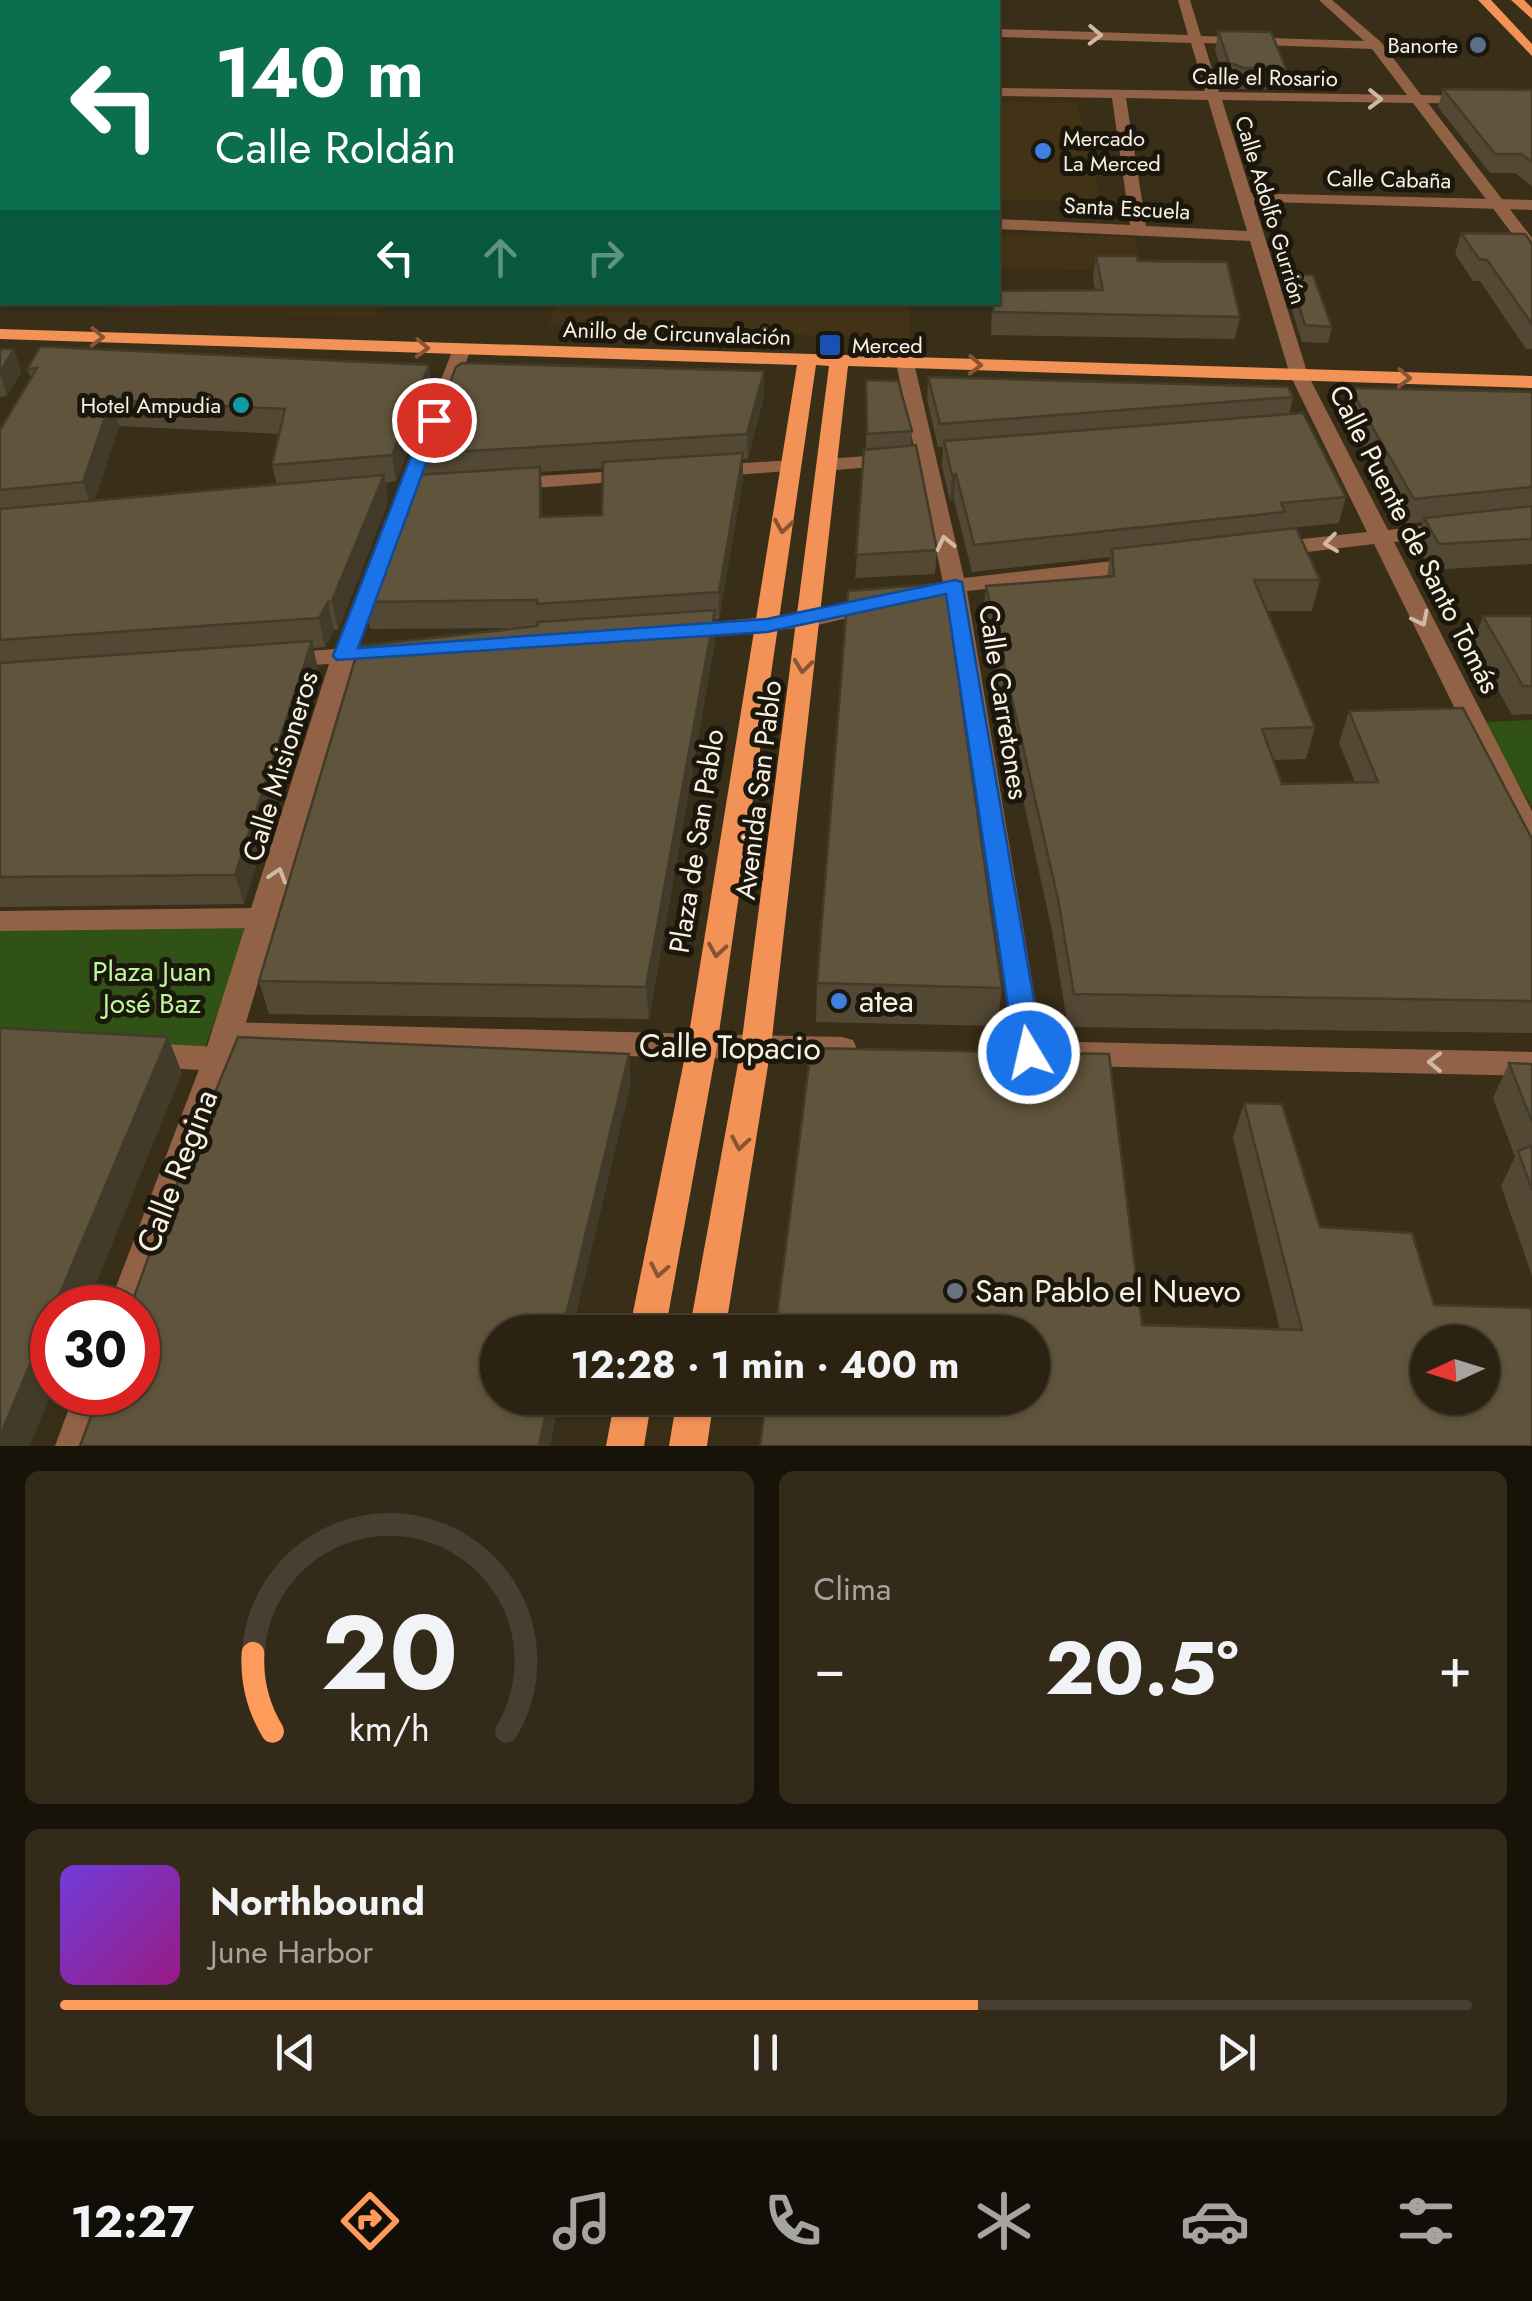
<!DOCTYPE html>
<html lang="es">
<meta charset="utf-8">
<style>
:root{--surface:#2b2211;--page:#332a1a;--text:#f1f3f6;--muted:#a6a49f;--line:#473f31;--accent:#ff9b5a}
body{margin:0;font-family:Jost,sans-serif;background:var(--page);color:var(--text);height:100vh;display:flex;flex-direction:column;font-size:38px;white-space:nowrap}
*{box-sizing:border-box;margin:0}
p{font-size:32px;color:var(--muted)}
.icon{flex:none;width:55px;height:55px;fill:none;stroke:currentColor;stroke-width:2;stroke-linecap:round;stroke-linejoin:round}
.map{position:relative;height:1446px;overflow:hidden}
.sheet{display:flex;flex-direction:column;gap:25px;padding:25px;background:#181309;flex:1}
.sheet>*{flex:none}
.banner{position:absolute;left:0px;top:0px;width:1000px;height:305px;box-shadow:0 2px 8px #0004,0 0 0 2px var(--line);background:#0b6e4f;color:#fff;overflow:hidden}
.needle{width:65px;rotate:266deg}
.controls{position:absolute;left:1410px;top:1325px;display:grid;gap:20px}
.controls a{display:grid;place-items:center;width:90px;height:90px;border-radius:50%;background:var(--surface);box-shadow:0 2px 8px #0004,0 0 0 2px var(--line);font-size:50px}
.speed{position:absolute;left:30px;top:1285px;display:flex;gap:20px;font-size:50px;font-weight:700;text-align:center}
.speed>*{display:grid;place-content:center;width:130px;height:130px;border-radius:50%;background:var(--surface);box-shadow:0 2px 8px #0004,0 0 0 2px var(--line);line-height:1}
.speed .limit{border:15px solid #d22;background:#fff;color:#111}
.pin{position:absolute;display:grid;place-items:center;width:85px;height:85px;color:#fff;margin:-42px;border:5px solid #fff;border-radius:50%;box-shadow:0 2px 10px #0007}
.me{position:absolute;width:110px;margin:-55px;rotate:351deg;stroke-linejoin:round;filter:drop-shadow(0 0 8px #0008)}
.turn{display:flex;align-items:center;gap:35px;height:210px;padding:0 50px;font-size:45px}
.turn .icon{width:130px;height:130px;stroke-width:2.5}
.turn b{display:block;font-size:70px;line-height:85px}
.lanes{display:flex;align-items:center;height:95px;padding:0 50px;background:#0003;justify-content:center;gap:50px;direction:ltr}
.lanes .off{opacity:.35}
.big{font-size:75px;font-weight:700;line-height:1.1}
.sheet .card{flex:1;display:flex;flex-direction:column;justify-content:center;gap:15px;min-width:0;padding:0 35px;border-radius:15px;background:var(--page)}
.sheet .dial{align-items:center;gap:0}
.dial svg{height:260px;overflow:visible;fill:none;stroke:var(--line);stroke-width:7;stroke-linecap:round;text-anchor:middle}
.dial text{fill:var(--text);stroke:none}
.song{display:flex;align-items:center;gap:30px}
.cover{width:120px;height:120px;border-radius:15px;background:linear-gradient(135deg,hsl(260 70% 55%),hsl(310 70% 35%))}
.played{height:10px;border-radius:5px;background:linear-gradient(90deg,var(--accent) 65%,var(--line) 65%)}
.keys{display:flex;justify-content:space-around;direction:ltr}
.heat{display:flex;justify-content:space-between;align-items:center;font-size:55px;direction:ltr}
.sheet .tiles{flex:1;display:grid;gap:25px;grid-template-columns:1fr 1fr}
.card:last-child{grid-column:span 2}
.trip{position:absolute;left:480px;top:1315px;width:570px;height:100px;border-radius:50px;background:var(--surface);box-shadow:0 2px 8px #0004,0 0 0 2px var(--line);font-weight:700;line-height:100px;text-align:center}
.tabs{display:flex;height:160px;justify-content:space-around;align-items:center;background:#110e07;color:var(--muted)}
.tabs .icon{width:70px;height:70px}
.tabs .on{color:var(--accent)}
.tabs b{font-size:45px;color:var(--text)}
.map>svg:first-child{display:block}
</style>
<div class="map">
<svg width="1532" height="1446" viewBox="0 0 1532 1446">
<rect width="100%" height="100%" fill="#392e17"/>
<g fill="#423316">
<polygon points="998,101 1076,103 1102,202 998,200"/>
<polygon points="998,234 1134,237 1144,272 998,268"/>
<polygon points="107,302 382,302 382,303 373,317 102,308"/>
<polygon points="556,303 910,303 909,339 549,324"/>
</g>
<g fill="#305217">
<polygon points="1532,720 1532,805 1531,805 1483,722"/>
<polygon points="252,918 201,1058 0,1048 0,921"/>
</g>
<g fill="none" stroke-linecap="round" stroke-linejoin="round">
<g fill="#926247" fill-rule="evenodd">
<polygon points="1244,193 1532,200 1532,210 1239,201 1239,195"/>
<polygon points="265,908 275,911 279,918 275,925 265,928 0,931 0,911"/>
<polygon points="227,1022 702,1034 713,1037 717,1046 713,1055 702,1058 227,1046 216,1043 212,1034 216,1025"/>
<polygon points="144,1043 219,1047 230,1050 235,1059 230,1068 219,1071 144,1067 133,1064 129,1055 133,1046"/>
</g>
<g fill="#926247" fill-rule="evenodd">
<path d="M1178,0H1190L1201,36L1364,41L1319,0H1332L1381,42L1421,95L1532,97V105L1428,103L1532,238V254L1526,252L1413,103L1222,100L1308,375L1388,530L1452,523L1463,529L1452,535L1394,542L1532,811V846L1522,844L1518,837L1374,544L1274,556L1263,549L1274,542L1367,532L1290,375L1250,241L998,229V219L1130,225L1112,98L998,96V88L1205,91L1191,43L998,37V29L1188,35ZM1204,43L1372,49L1407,95L1219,92ZM1126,98L1208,100L1247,231L1146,226Z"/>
<rect x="0" y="148" width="2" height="8"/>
<polygon points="462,344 471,349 359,647 391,645 403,652 391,659 354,662 235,1059 138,1320 138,1308 108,1308 203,1059 329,664 281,667 269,660 281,653 335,649 453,349"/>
<polygon points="905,357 914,363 964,578 1140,558 1151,565 1140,572 967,591 1044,1053 1040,1062 1029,1065 1018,1062 1014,1053 945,595 809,627 680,639 668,632 680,625 809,613 943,582 896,363"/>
<polygon points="895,454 902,456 902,464 826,471 816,465 826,459"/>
<polygon points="792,460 799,462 799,470 712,477 702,471 712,465"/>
<polygon points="633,470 640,472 643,476 640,480 508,490 498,484 508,478"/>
<polygon points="75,1392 112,1392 93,1446 55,1446"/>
</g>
<g fill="#926247" fill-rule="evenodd">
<polygon points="702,1034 842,1037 853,1040 857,1049 853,1058 842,1061 702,1058 691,1055 687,1046 691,1037"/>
<polygon points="1077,1042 1532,1052 1532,1076 1077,1066 1066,1063 1062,1054 1066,1045"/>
</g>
<g fill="#f39256" fill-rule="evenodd">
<polygon points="1478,0 1491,0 1532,44 1532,56"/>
<polygon points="1511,0 1524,0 1532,8 1532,19"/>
<polygon points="0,329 1532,376 1532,388 848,366 771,1047 725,1332 689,1332 741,1047 829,366 816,365 717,1046 665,1332 629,1332 687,1046 797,365 0,339"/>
<polygon points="615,1398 652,1398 644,1446 606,1446"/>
<polygon points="677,1398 714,1398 707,1446 669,1446"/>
</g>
</g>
<g fill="#534834" fill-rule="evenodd">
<polygon points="0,0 36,0 32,2 2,2 2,9 0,9"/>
<polygon points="130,0 272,0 270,2"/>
<polygon points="1218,31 1286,69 1282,89 1240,89 1226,84 1215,51"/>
<polygon points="1443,89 1532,90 1532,186 1515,173 1490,173 1438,107"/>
<polygon points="1461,233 1532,244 1532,349 1526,349 1480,281 1473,281 1455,254"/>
<polygon points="1096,256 1138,261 1240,317 1235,339 991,335 992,302 1095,290 1093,278"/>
<polygon points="1289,275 1332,327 1328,343 1302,342 1286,291"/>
<path d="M40,347L433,390L396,481L385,483L388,502L338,630H334L325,647L313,648L318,670L244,904L0,907V430L31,378L27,369ZM119,426L279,434L272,465L277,485L94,501Z"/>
<polygon points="0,349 14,349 21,372 7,396 0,397"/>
<polygon points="928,377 1293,397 1289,415 1346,497 1339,523 1281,529 1281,530 1320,580 1312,611 1266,611 1315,727 1306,759 1273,760 1282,784 1355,782 1339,743 1349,711 1532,839 1532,1033 1068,1027 1052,931 983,616 986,586 1107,576 1110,557 972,572 954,500 950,501 942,466 943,447 938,447 927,399"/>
<polygon points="866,380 912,431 911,446 937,550 935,574 855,578 866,450"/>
<polygon points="1350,388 1532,392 1532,564 1431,570 1417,543 1423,522 1406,524 1344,412"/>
<path d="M764,396L748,459H743V479L719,619H715V641L649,1019L269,1014L259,981L523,628L370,629L365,602L425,474L422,454ZM603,468L602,515L542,517L540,472Z"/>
<polygon points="1483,616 1532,616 1532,714 1512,715 1473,644"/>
<polygon points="817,983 1002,988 997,1026 816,1022"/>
<polygon points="1509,1063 1532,1064 1532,1276 1501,1186 1515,1157 1493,1098"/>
<polygon points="1244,1103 1320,1227 1434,1305 1532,1446 1142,1325 1280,1330 1233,1138"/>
</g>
<g fill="#433b2a">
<polygon points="20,0 36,0 32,2 21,2"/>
<polygon points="2,102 2,126 0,128 0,104"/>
<polygon points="14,349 21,372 7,396 0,372"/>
<polygon points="429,365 433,390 396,481 392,455"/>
<polygon points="764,371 764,396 748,459 747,434"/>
<polygon points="111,400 119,426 92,510 83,482"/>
<polygon points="743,453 743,479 719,619 719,592"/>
<polygon points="540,467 542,492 542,543 540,517"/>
<polygon points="956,474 954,500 950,501 952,475"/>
<polygon points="384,475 388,502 338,630 332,601"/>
<polygon points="328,602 334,630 325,647 319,618"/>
<polygon points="715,610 715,641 649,1019 646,987"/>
<polygon points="312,641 318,670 244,904 235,875"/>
<polygon points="168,1037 182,1073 86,1308 54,1308"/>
<polygon points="629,1054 631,1084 572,1332 562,1332"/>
<polygon points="52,1312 52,1391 30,1446 0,1446 0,1436"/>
<polygon points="549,1398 560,1398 550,1446 539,1446"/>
</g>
<g fill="#60543c" stroke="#433b2a" stroke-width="2.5" fill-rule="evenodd">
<polygon points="1218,31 1271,32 1286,69 1244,68 1229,63"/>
<polygon points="0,61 2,61 2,102 0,104"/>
<polygon points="1443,89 1532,90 1532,162 1521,154 1495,154"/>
<polygon points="1461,233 1525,234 1532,244 1532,324 1487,260 1479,259"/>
<polygon points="1096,256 1137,256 1138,261 1227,262 1240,317 993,312 993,302 998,302 998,291 1103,290"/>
<polygon points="1289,275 1313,275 1332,327 1305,325"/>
<polygon points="40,347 50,347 429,365 392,455 272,465 285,409 111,400 83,482 0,490 0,430 37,368 27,369"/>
<polygon points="0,349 14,349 0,372"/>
<polygon points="462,363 764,371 747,434 422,454 456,367"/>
<polygon points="928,377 1288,387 1293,397 940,424"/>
<polygon points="866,380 898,381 912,431 867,434"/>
<polygon points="1350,388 1532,392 1532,487 1414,499"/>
<polygon points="1303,413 1346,497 1281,503 1285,512 974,545 956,474 952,475 944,441"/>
<polygon points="916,445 937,550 856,555 864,450"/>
<polygon points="743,453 719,592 537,604 537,600 365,602 415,475 540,467 540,517 602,515 603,462"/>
<polygon points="384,475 332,601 328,602 319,618 0,640 0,509"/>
<polygon points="1532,506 1532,539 1439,544 1424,518"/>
<polygon points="1296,528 1320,580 1254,580 1315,727 1262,729 1282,784 1378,782 1349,711 1463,708 1532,839 1532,1001 1074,994 1058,899 986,586 1114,576 1112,549"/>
<polygon points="945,583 1002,988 817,983 848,591"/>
<polygon points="715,610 646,987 259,981 359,646 538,626 538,622"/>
<polygon points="1483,616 1532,616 1532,686 1523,686"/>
<polygon points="312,641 235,875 0,877 0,663"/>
<polygon points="0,1028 168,1037 54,1308 52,1308 52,1312 0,1436"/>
<polygon points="238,1037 629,1054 562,1332 498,1332 498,1398 549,1398 539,1446 80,1446 100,1392 138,1392 138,1308 130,1308 160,1225"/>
<path d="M811,1048L1109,1054L1142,1325L1302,1330L1244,1103L1282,1104L1320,1227L1412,1233L1434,1305L1532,1308V1446H760L766,1398H1032V1332H775ZM1428,1342H1482V1398H1428Z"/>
<polygon points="1509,1063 1532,1064 1532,1122"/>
<polygon points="1532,1146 1532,1190 1518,1151"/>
</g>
<defs><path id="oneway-chevron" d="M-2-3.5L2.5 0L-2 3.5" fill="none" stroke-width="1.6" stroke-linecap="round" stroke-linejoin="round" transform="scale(2.5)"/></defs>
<g stroke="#d0b8a5">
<use href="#oneway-chevron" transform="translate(1095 35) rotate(2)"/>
<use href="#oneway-chevron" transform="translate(1375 99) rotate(1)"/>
<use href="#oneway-chevron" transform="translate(945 543) rotate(-103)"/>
<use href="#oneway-chevron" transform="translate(1331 543) rotate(173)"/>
<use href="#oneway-chevron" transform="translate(1421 619) rotate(63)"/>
<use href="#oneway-chevron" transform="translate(278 875) rotate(-73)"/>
<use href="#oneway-chevron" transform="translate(1435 1062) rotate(-179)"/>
</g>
<g stroke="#885432">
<use href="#oneway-chevron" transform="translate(97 337) rotate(2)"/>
<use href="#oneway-chevron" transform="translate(422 348) rotate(2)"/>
<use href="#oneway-chevron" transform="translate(975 365) rotate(2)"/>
<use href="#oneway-chevron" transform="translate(1404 378) rotate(2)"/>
<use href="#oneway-chevron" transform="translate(783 526) rotate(99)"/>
<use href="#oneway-chevron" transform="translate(803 666) rotate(97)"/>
<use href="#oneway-chevron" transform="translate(717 950) rotate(99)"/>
<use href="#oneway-chevron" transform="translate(740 1143) rotate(100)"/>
<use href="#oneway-chevron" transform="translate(659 1270) rotate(101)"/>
</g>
<polygon fill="#1a73e8" stroke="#114b97" stroke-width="2.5" points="434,415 442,420 358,648 767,619 955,580 962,582 1043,1053 1039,1061 1029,1064 1019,1061 1015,1053 946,594 767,632 337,660 333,656 425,420"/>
<circle fill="#5c6f8a" stroke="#1c170d" stroke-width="4" cx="1478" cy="45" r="10"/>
<g fill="#3f7fe0" stroke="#1c170d" stroke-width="4">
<circle cx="1043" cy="151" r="10"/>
<circle cx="839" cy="1001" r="10"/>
</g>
<rect fill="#1a4fb4" stroke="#1c170d" stroke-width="4" x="818" y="333" width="24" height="24" rx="5"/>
<circle fill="#0f9aa8" stroke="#1c170d" stroke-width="4" cx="241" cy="405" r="10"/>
<circle fill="#6b7280" stroke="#1c170d" stroke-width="4" cx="955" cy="1291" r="10"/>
<g text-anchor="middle" stroke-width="10" stroke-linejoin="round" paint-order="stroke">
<g font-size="22" fill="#f9f1e4" stroke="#1c170d" text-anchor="end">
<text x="1458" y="53">Banorte</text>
<text x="1063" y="146" text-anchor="start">Mercado<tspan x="1063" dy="25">La Merced</tspan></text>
<text x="852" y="353" text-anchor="start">Merced</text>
<text x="221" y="413">Hotel Ampudia</text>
</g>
<g font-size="22" fill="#f9f1e4" stroke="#1c170d">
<text transform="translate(1265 77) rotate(1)" y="8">Calle el Rosario</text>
<text transform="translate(1389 179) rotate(1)" y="8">Calle Cabaña</text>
<text transform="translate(1127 208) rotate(3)" y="8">Santa Escuela</text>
<text transform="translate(1271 210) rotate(73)" y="8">Calle Adolfo Gurrión</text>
<text transform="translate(677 333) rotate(2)" y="8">Anillo de Circunvalación</text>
</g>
<g font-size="28" fill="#f9f1e4" stroke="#1c170d">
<text transform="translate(1415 539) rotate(63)" y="10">Calle Puente de Santo Tomás</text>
<text transform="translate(1004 702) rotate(81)" y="10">Calle Carretones</text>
<text transform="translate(280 766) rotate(-73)" y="10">Calle Misioneros</text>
<text transform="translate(758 790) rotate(-83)" y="10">Avenida San Pablo</text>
<text transform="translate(696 841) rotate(-81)" y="10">Plaza de San Pablo</text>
</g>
<g font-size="28" fill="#bcf79b" stroke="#1c170d">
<text x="152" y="981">Plaza Juan<tspan x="152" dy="32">José Baz</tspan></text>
</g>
<g font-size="32" fill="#f9f1e4" stroke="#1c170d" text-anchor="start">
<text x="859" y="1012">atea</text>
<text x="975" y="1302">San Pablo el Nuevo</text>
</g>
<g font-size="32" fill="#f9f1e4" stroke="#1c170d">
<text transform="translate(730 1047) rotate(1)" y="11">Calle Topacio</text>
<text transform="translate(177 1171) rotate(-69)" y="11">Calle Regina</text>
</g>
</g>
</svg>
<div class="controls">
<a><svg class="needle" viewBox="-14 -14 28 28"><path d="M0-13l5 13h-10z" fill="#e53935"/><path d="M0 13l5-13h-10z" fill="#a6a49f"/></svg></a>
</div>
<div class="speed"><div class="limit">30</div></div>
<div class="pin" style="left:434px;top:420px;background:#d93025"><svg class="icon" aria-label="arrive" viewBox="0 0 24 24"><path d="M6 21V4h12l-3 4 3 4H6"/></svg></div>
<svg class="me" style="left:1029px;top:1053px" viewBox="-20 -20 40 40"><circle r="17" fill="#1a73e8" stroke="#fff" stroke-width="3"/><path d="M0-11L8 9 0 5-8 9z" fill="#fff"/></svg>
<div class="trip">12:28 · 1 min · 400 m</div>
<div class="banner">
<div class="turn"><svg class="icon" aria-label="left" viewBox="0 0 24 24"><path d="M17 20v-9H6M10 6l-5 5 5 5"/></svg><div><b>140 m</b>Calle Roldán</div></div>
<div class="lanes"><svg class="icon" aria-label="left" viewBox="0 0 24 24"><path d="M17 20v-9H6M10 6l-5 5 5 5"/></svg><svg class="icon off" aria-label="ahead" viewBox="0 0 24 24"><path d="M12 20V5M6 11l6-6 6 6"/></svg><svg class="icon off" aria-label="right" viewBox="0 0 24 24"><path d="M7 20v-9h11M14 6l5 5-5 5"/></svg></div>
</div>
</div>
<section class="sheet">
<div class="tiles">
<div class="card dial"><svg viewBox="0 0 100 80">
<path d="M14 69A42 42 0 1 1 86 69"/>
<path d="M14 69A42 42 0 0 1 8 45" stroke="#ff9b5a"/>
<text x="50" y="56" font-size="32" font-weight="700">20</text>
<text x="50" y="72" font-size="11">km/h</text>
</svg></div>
<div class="card"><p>Clima</p>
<div class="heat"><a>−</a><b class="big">20.5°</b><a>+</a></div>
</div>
<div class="card">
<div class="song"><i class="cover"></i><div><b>Northbound</b><p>June Harbor</p></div></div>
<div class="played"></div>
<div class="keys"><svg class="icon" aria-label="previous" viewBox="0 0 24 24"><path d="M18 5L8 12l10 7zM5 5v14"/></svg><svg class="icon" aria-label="pause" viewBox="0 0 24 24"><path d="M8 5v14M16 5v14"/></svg><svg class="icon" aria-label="next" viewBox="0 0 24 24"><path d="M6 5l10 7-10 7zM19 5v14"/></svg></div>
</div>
</div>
</section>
<nav class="tabs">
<b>12:27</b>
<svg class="icon on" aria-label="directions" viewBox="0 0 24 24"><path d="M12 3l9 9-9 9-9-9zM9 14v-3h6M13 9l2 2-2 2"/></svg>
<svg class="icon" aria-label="music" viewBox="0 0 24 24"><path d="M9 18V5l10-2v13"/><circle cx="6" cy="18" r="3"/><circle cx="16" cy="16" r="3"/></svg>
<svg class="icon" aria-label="phone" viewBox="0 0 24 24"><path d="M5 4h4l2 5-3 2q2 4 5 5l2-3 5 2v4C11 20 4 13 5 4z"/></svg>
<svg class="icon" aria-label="climate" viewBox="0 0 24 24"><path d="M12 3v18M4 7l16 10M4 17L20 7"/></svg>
<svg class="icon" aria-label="car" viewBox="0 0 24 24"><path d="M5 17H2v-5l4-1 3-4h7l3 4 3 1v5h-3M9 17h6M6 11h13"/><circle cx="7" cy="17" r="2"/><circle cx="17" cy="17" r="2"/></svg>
<svg class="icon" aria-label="filters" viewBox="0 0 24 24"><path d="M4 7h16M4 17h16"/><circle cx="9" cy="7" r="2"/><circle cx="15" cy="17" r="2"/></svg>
</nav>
